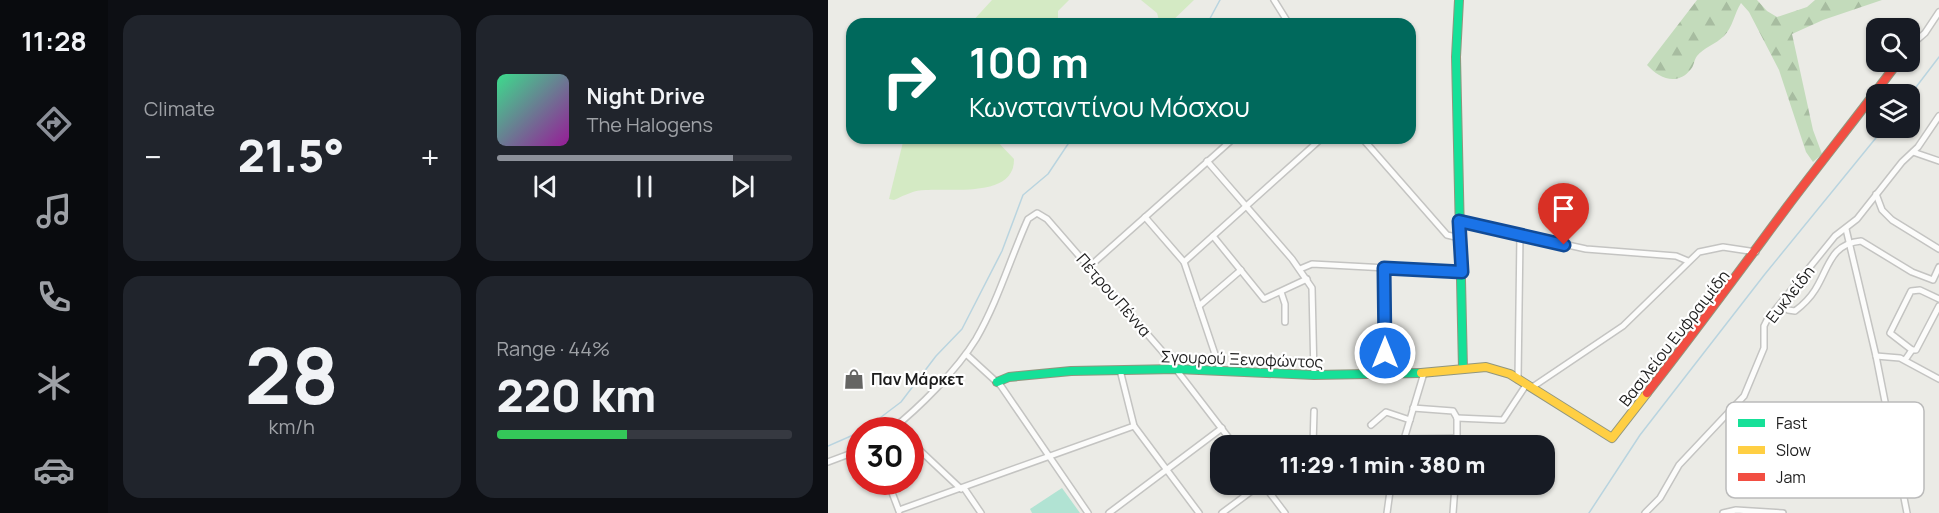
<!DOCTYPE html>
<meta charset="utf-8">
<style>
:root{--surface:#171b24;--page:#20242c;--text:#f1f3f6;--muted:#9ea1a6;--line:#363941;--accent:#8c9099}
body{margin:0;font-family:Manrope,sans-serif;background:var(--page);color:var(--text);height:100vh;display:flex;flex-direction:column;font-size:22px;white-space:nowrap}
*{box-sizing:border-box;margin:0}
p{font-size:20px;color:var(--muted)}
.icon{flex:none;width:33px;height:33px;fill:none;stroke:currentColor;stroke-width:2;stroke-linecap:round;stroke-linejoin:round}
.map{position:relative;flex:1;overflow:hidden}
.drawer{display:flex;flex-direction:column;gap:15px;padding:15px;background:#0d0f14;width:720px}
.drawer>*{flex:none}
.hud{position:absolute;left:18px;top:18px;width:570px;height:126px;border-radius:18px;box-shadow:0 2px 4px #0004;background:#00695c;color:#fff;overflow:hidden}
.controls{position:absolute;left:1038px;top:18px;display:grid;gap:12px}
.controls a{display:grid;place-items:center;width:54px;height:54px;border-radius:12px;background:var(--surface);box-shadow:0 2px 4px #0004;font-size:30px}
.speed{position:absolute;left:18px;top:417px;display:flex;gap:12px;font-size:30px;font-weight:700;text-align:center}
.speed>*{display:grid;place-content:center;width:78px;height:78px;border-radius:50%;background:var(--surface);box-shadow:0 2px 4px #0004;line-height:1}
.speed .limit{border:9px solid #d22;background:#fff;color:#111}
.pin{position:absolute;display:grid;place-items:center;width:51px;height:51px;color:#fff;margin:-62px -26px;border-radius:50% 50% 50% 0;rotate:-45deg;box-shadow:0 0 6px #0007}
.pin .icon{rotate:45deg}
.me{position:absolute;width:66px;margin:-33px;rotate:0deg;stroke-linejoin:round;filter:drop-shadow(0 0 4px #0008)}
.turn{display:flex;align-items:center;gap:21px;height:126px;padding:0 24px;font-size:27px}
.turn .icon{width:78px;height:78px;stroke-width:2.5}
.turn b{display:block;font-size:42px;line-height:51px}
.big{font-size:45px;font-weight:800;line-height:1.1}
.drawer .card{flex:1;display:flex;flex-direction:column;justify-content:center;gap:9px;min-width:0;padding:0 21px;border-radius:18px;background:var(--page)}
.drawer .dial{align-items:center;gap:0}
.dial b{font-size:78px;line-height:1}
.song{display:flex;align-items:center;gap:18px}
.cover{width:72px;height:72px;border-radius:9px;background:linear-gradient(135deg,hsl(150 70% 55%),hsl(300 70% 35%))}
.played{height:6px;border-radius:3px;background:linear-gradient(90deg,var(--accent) 80%,var(--line) 80%)}
.keys{display:flex;justify-content:space-around;direction:ltr}
.heat{display:flex;justify-content:space-between;align-items:center;font-size:33px;direction:ltr}
.charge{height:9px;border-radius:4px;background:linear-gradient(90deg,#34c759 44%,var(--line) 0)}
.drawer .tiles{flex:1;display:grid;gap:15px;grid-template-columns:repeat(2,1fr)}
.trip{position:absolute;left:382px;top:435px;width:345px;height:60px;border-radius:18px;background:var(--surface);box-shadow:0 2px 4px #0004;font-weight:800;line-height:60px;text-align:center}
main{display:flex;flex:1;min-height:0}
.tab-bar{display:flex;flex-direction:column;width:108px;justify-content:space-around;align-items:center;background:#090b0e;color:var(--muted)}
.tab-bar .icon{width:42px;height:42px}
.tab-bar .active{color:var(--accent)}
.tab-bar b{font-size:27px;color:var(--text)}
.map>svg:first-child{display:block}
</style>
<main>
<nav class="tab-bar">
<b>11:28</b>
<svg class="icon active" aria-label="directions" viewBox="0 0 24 24"><path d="M12 3l9 9-9 9-9-9zM9 14v-3h6M13 9l2 2-2 2"/></svg>
<svg class="icon" aria-label="music" viewBox="0 0 24 24"><path d="M9 18V5l10-2v13"/><circle cx="6" cy="18" r="3"/><circle cx="16" cy="16" r="3"/></svg>
<svg class="icon" aria-label="phone" viewBox="0 0 24 24"><path d="M5 4h4l2 5-3 2q2 4 5 5l2-3 5 2v4C11 20 4 13 5 4z"/></svg>
<svg class="icon" aria-label="climate" viewBox="0 0 24 24"><path d="M12 3v18M4 7l16 10M4 17L20 7"/></svg>
<svg class="icon" aria-label="car" viewBox="0 0 24 24"><path d="M5 17H2v-5l4-1 3-4h7l3 4 3 1v5h-3M9 17h6M6 11h13"/><circle cx="7" cy="17" r="2"/><circle cx="17" cy="17" r="2"/></svg>
</nav>
<section class="drawer">
<div class="tiles">
<div class="card"><p>Climate</p>
<div class="heat"><a>−</a><b class="big">21.5°</b><a>+</a></div>
</div>
<div class="card">
<div class="song"><i class="cover"></i><div><b>Night Drive</b><p>The Halogens</p></div></div>
<div class="played"></div>
<div class="keys"><svg class="icon" aria-label="previous" viewBox="0 0 24 24"><path d="M18 5L8 12l10 7zM5 5v14"/></svg><svg class="icon" aria-label="pause" viewBox="0 0 24 24"><path d="M8 5v14M16 5v14"/></svg><svg class="icon" aria-label="next" viewBox="0 0 24 24"><path d="M6 5l10 7-10 7zM19 5v14"/></svg></div>
</div>
<div class="card dial"><b>28</b><p>km/h</p></div>
<div class="card"><p>Range · 44%</p><b class="big">220 km</b><div class="charge"></div></div>
</div>
</section>
<div class="map">
<svg width="1111" height="513" viewBox="0 0 1111 513">
<defs>
<pattern id="forest-firs" width="22" height="20" patternUnits="userSpaceOnUse" patternTransform="scale(1.5)"><rect width="22" height="20" fill="#c3dbbb"/><path d="M5 1l3.5 6h-7zM16 11l3.5 6h-7z" fill="#a7bca0"/></pattern>
</defs>
<rect width="100%" height="100%" fill="#ebebe6"/>
<g fill="#d4eac4">
<polygon points="164,0 241,0 230,11 230,24 142,24"/>
<polygon points="313,0 366,0 341,24 332,24 329,13"/>
<path d="M76,138H166L186,159C187,198 124,188 98,190C86,190 77,195 66,200L61,199Z"/>
</g>
<path fill="url(#forest-firs)" d="M869,0H929L939,11L949,17L979,7L987,0H1054L995,20L964,34L985,130L994,154L985,162L978,152L951,70L921,12L913,3C906,14 905,27 896,36C888,44 875,48 869,56C866,60 866,66 863,69C849,87 831,78 819,65Z"/>
<polygon fill="#b1e3d3" points="234,488 252,513 204,513 202,509"/>
<g fill="none" stroke-linecap="round" stroke-linejoin="round">
<g stroke="#b9d4df" stroke-width="1.5">
<polyline points="379,24 392,0"/>
<polyline points="1082,95 1111,57"/>
<polyline points="36,430 73,402 108,356 134,329 174,251 195,195 220,174 244,138"/>
<polyline points="0,446 32,432"/>
<polyline points="761,513 812,435 937,274 1056,128"/>
</g>
<g stroke="#c4c4c2" stroke-width="8">
<g id="street">
<polyline points="446,0 461,24"/>
<polyline points="1082,46 1097,33 1111,12"/>
<polyline points="534,138 619,235 632,238"/>
<polyline points="1085,152 1111,161"/>
<polyline points="379,161 464,259 484,288 486,375"/>
<polyline points="1048,194 1054,210 1064,220 1111,249"/>
<polyline points="317,217 356,262 392,369"/>
<polyline points="631,221 758,249 848,256 860,261"/>
<polyline points="1018,229 1048,356 1079,513"/>
<polyline points="385,236 436,299 479,279"/>
<polyline points="356,262 494,138"/>
<polyline points="261,267 406,138"/>
<polyline points="557,268 557,375"/>
<polyline points="472,269 484,264 634,272"/>
<polyline points="453,292 457,304 457,322"/>
<path d="M952,305L960,310L967,311C975,305 982,298 987,290C1001,268 1002,244 1033,241L1084,272L1105,280L1111,267"/>
<polyline points="371,306 413,270"/>
<polyline points="1084,350 1062,333 1083,291 1092,290 1111,299"/>
<polyline points="138,354 173,386 260,513"/>
<polyline points="1048,356 1072,358 1111,379"/>
<polyline points="1077,360 1084,350 1088,350 1111,306"/>
<polyline points="292,370 306,426 371,513"/>
<polyline points="690,380 692,235"/>
<polyline points="703,388 795,326 871,252 895,247 928,252"/>
<polyline points="585,408 625,411 629,418"/>
<polyline points="629,418 675,420 698,385"/>
<polyline points="543,425 558,412 582,420"/>
<path d="M63,430C91,408 129,370 148,339C170,301 182,259 200,219L209,213L219,219L334,351L407,446"/>
<polyline points="576,439 629,438"/>
<polyline points="82,441 133,489"/>
<polyline points="485,446 486,411"/>
<polyline points="574,446 596,373"/>
<polyline points="629,446 629,418"/>
<polyline points="0,462 32,450"/>
<polyline points="60,482 71,511"/>
<polyline points="435,484 457,513"/>
<polyline points="572,484 627,488"/>
<polyline points="136,488 153,513"/>
<polyline points="71,510 306,426"/>
<polyline points="281,513 394,428"/>
<polyline points="394,513 433,484"/>
<polyline points="559,513 563,484"/>
<polyline points="625,513 627,486"/>
<polyline points="817,513 832,498 851,465 916,396 936,348 936,326 939,320 1007,236 1029,219 1074,162 1090,147 1111,116"/>
<polyline points="895,513 908,510 955,513"/>
</g>
</g>
<g stroke="#91967e" stroke-width="10">
<g id="fast">
<polyline points="631,0 628,57 635,369"/>
<polyline points="169,382 181,377 243,371 349,369 486,375 593,373"/>
</g>
</g>
<g stroke="#91967e" stroke-width="10">
<polyline id="slow" points="593,373 658,367 682,374 784,438 819,393"/>
</g>
<g stroke="#91967e" stroke-width="10">
<path id="jam" d="M819,393C867,332 913,269 959,207C996,158 1034,111 1070,62"/>
</g>
<use href="#street" stroke="#fcfcfb" stroke-width="5"/>
<use href="#fast" stroke="#16e098" stroke-width="8"/>
<use href="#slow" stroke="#ffcf43" stroke-width="8"/>
<use href="#jam" stroke="#f24e42" stroke-width="8"/>
</g>
<g fill="none" stroke-linecap="round" stroke-linejoin="round">
<g stroke="#114b97" stroke-width="15">
<polyline id="route" points="557,353 556,268 634,272 631,221 736,245"/>
</g>
<use href="#route" stroke="#1a73e8" stroke-width="10"/>
</g>
<defs>
<g id="shop-bare" transform="scale(1.62)"><path d="M-5-2.5h2.3a2.7 3.5 0 0 1 5.4 0H5L5.5 6h-11ZM-1.5-2.5h3a1.5 2.3 0 0 0-3 0Z" fill="#656563" stroke="#fff" stroke-width="2.5" paint-order="stroke"/></g>
</defs>
<g fill-rule="evenodd">
<use href="#shop-bare" x="26" y="379"/>
</g>
<g text-anchor="middle" stroke-width="4.5" stroke-linejoin="round" paint-order="stroke">
<g font-size="16" fill="#1d1d1d" stroke="#fff">
<text transform="translate(962 294) rotate(-52)" y="6">Ευκλείδη</text>
<text transform="translate(286 295) rotate(49)" y="6">Πέτρου Πέννα</text>
<text transform="translate(846 338) rotate(-52)" y="6">Βασιλείου Ευφραιμίδη</text>
<text transform="translate(414 359) rotate(2)" y="6">Σγουρού Ξενοφώντος</text>
</g>
<g font-size="16" font-weight="bold" fill="#1d1d1d" stroke="#fff" text-anchor="start">
<text x="43" y="385">Παν Μάρκετ</text>
</g>
</g>
<rect x="898" y="402" width="198" height="96" rx="9" fill="#fff" stroke="#bbb" stroke-width="1.5"/>
<rect x="910" y="419" width="27" height="8" fill="#16e098"/>
<rect x="910" y="446" width="27" height="8" fill="#ffcf43"/>
<rect x="910" y="473" width="27" height="8" fill="#f24e42"/>
<g font-size="16" fill="#1d1d1d">
<text x="948" y="429">Fast</text>
<text x="948" y="456">Slow</text>
<text x="948" y="483">Jam</text>
</g>
</svg>
<div class="controls">
<a><svg class="icon" aria-label="search" viewBox="0 0 24 24"><circle cx="10" cy="10" r="6"/><path d="M15 15l6 6"/></svg></a>
<a><svg class="icon" aria-label="layers" viewBox="0 0 24 24"><path d="M12 4l9 5-9 5-9-5zM3 14l9 5 9-5"/></svg></a>
</div>
<div class="speed"><div class="limit">30</div></div>
<div class="pin" style="left:736px;top:245px;background:#d93025"><svg class="icon" aria-label="arrive" viewBox="0 0 24 24"><path d="M6 21V4h12l-3 4 3 4H6"/></svg></div>
<svg class="me" style="left:557px;top:353px" viewBox="-20 -20 40 40"><circle r="17" fill="#1a73e8" stroke="#fff" stroke-width="3"/><path d="M0-11L8 9 0 5-8 9z" fill="#fff"/></svg>
<div class="trip">11:29 · 1 min · 380 m</div>
<div class="hud">
<div class="turn"><svg class="icon" aria-label="right" viewBox="0 0 24 24"><path d="M7 20v-9h11M14 6l5 5-5 5"/></svg><div><b>100 m</b>Κωνσταντίνου Μόσχου</div></div>
</div>
</div>
</main>
